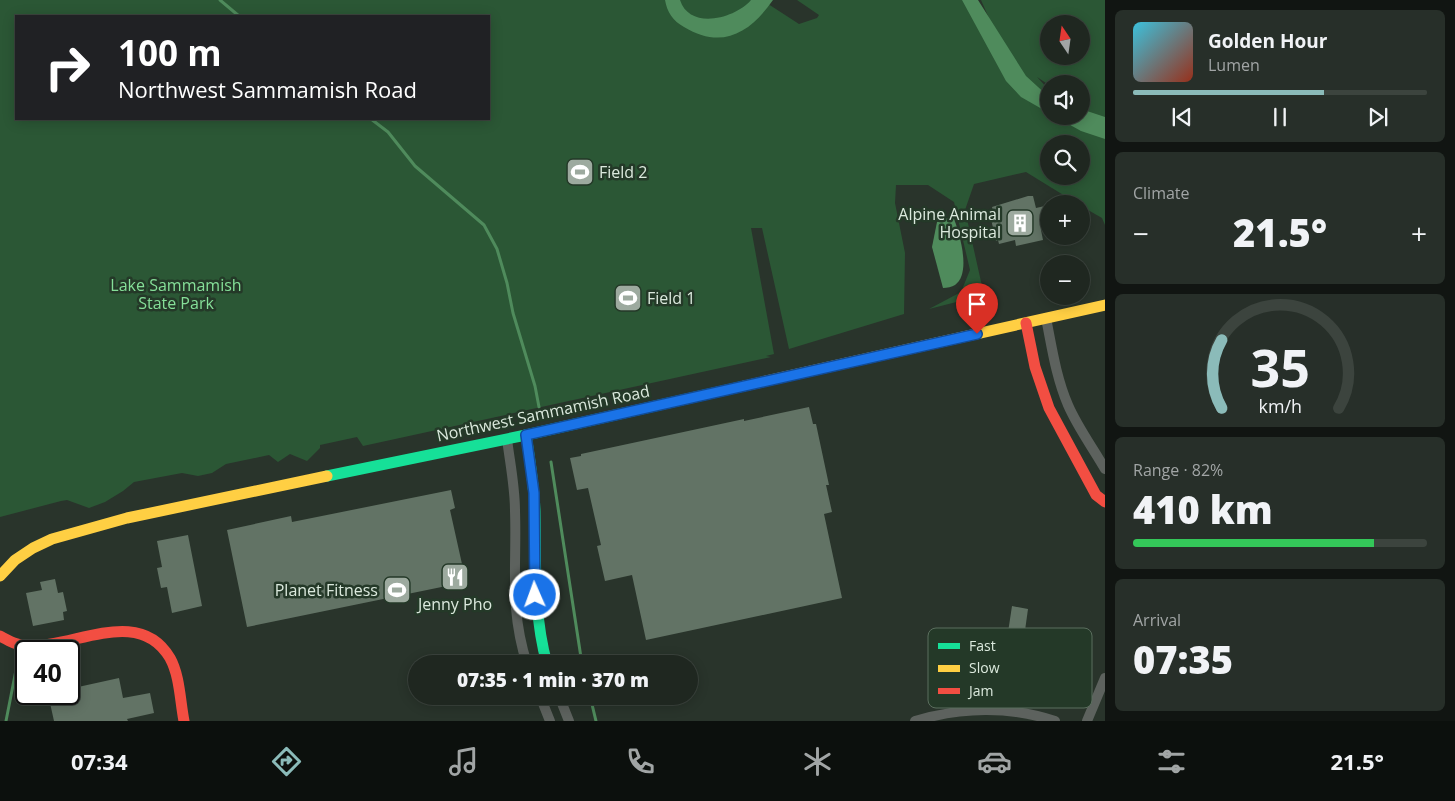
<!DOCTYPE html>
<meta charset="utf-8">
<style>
:root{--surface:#1f2720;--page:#272f29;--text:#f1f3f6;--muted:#a1a5a5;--line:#3c443e;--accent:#8bbbb9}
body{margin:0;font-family:"Open Sans",sans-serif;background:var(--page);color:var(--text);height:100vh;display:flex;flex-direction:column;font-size:19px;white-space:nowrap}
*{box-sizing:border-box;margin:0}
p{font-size:16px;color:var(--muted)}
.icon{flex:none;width:28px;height:28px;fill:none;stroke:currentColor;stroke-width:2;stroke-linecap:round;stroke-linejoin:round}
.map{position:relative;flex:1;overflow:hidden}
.drawer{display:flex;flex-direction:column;gap:10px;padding:10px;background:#111512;width:350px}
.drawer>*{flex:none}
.banner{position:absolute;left:15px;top:15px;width:475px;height:105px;border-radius:0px;box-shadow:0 2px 12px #0003,0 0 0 1px var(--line);background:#202124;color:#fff;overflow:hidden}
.needle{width:32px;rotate:347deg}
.controls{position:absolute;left:1040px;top:15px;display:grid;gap:10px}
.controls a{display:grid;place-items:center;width:50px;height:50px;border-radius:50%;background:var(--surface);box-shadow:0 2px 12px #0003,0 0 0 1px var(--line);font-size:25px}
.speed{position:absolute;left:15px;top:640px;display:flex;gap:10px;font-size:25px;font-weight:700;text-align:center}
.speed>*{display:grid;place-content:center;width:65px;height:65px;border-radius:50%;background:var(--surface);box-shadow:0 2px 12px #0003,0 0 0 1px var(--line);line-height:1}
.speed .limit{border:2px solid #111;border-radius:8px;background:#fff;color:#111}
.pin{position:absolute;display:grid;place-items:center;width:42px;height:42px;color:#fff;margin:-51px -21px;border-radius:50% 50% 50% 0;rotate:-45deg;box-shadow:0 0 5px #0007}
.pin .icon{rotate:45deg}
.me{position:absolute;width:55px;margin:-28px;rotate:358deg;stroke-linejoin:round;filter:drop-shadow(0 0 4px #0008)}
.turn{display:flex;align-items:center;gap:18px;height:105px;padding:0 20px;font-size:22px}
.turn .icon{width:65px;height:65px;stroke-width:2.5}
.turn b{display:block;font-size:35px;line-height:42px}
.big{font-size:38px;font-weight:800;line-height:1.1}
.drawer .widget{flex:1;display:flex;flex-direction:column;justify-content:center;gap:8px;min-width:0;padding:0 18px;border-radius:8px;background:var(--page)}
.drawer .dial{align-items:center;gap:0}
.dial svg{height:130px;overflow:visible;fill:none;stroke:var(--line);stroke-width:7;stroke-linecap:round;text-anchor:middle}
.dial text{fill:var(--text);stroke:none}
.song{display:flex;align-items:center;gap:15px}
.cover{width:60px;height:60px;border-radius:8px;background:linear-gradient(135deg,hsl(190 70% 55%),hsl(10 70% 35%))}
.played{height:5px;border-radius:2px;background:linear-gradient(90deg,var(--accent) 65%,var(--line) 65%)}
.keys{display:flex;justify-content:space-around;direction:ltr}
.heat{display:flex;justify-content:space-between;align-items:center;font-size:28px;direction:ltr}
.charge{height:8px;border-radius:4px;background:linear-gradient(90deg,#34c759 82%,var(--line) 0)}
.trip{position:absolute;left:408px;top:655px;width:290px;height:50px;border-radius:25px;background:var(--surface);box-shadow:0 2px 12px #0003,0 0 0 1px var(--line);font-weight:800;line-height:50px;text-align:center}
.tabs{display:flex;height:80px;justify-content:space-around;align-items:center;background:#0c100d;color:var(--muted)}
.tabs .icon{width:35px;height:35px}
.tabs .current{color:var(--accent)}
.tabs b{font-size:22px;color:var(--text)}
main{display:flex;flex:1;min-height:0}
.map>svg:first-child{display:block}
</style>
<main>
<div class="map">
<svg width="1105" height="721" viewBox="0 0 1105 721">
<rect width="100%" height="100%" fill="#29342b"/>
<path fill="#2b5735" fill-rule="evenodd" d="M0,0H762L799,24L817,18L819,15L797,0H973L992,25L981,0H1105V225L1102,218L1081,206V204H1078L1026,172L974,184L965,210L984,295L929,309L961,292L970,270L954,202L928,185H896L895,203L905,253L904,314L789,349L762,228H751L774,354L766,356L771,357L363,446L357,437L320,445V448L307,461L290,454L278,462L269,455L226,464L212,473L198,476L182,473L134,482L123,491L105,502L89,508L67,500L61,501L0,517ZM16,16H489V119H16ZM1049,24H1081V56H1049ZM1037,77L1049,85L1081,84V116H1049V90ZM1049,144H1081V176H1049Z"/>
<g fill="#4f8b5c">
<path d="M665,0H680C690,31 736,18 751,0H773C750,33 722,50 684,27C673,21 667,12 665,0Z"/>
<polygon points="962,0 978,0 1026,76 1049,97 1049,113 1021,97 1006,81"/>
<polygon points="1081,109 1105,117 1105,139 1081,131 1054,116 1081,116"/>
<path d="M953,216C959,232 972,273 955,285C952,287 947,288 943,288L932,247L937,222Z"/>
</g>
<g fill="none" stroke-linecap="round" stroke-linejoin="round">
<g stroke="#4f8b5c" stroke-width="3">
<polyline points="220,0 239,16"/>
<polyline points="371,119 388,132 415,166 484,225 497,249 507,283 513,313 535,386 539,407"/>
<polyline points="551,462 582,664"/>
<polyline points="590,696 596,721"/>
<polyline points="6,721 16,670"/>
</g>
</g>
<g fill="#627365">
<polygon points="1028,196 1033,196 1036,208 1049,205 1049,228 1041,230 1043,240 1016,246 1015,240 999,244 998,240 996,241 991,219 994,218 992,207"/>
<polygon points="809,407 813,424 816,424 829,485 826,485 832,512 824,514 842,598 646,640 632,575 605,581 597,546 601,545 588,488 577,490 570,458 581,456 581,454 744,419 744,421"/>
<polygon points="451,490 455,508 450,510 466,582 247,627 227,530 291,516 292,522"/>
<polygon points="188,535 202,606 172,613 167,587 161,588 157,568 162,567 157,541"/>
<polygon points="55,579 58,593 63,592 67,611 63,612 64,620 33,626 26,593 42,590 40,582"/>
<polygon points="1012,606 1028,609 1017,688 1000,685"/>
<polygon points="119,678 123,698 150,693 154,713 127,719 128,721 54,721 48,694 69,694 69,689"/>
</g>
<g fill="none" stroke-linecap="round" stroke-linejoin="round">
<g stroke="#5d625e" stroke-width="10">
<path d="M1046,318C1052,348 1056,377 1068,405C1078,428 1093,448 1105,469"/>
<path d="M507,439C510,463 515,487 515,511C517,567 509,608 527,664"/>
<polyline points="540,696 550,721"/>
<polyline points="559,696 569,721"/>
<path d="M915,721C961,707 1010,706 1055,721"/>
<polyline points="1087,721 1105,678"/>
</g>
<g stroke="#16e098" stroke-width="11">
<path d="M526,435C530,460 534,486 535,511C536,563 533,613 547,664"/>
<polyline points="327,476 526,435 744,386"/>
</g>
<g stroke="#ffcf43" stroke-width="11">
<polyline points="744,386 1105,305"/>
<polyline points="0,576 15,560 33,548 52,539 127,518 327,476"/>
</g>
<g stroke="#f24e42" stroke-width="11">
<polyline points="1026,323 1035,367 1049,408 1096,495 1105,502"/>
<path d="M0,636C9,641 18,646 29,646C74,648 139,605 170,658C180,676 180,701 184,721"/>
</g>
</g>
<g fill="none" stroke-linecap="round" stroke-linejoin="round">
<g stroke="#114b97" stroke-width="12">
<polyline id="route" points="535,595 534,493 526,435 977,334"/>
</g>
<use href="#route" stroke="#1a73e8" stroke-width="9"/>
</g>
<defs>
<g id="stadium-square" transform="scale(1.4375)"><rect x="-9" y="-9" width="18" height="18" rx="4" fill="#9daa9f" stroke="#243928"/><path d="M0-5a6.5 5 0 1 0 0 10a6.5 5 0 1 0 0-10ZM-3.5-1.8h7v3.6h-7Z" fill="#fff"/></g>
<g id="building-square" transform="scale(1.4375)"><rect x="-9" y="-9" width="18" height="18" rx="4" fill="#9daa9f" stroke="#243928"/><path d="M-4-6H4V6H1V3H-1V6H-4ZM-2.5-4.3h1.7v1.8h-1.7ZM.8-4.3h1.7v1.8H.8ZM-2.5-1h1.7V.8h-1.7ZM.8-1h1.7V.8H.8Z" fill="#fff"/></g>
<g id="restaurant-square" transform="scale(1.4375)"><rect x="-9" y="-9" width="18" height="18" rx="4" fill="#9daa9f" stroke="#243928"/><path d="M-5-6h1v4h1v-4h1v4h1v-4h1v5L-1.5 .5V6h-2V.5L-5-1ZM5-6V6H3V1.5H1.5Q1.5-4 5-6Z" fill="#fff"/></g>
</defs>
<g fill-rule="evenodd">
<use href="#stadium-square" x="580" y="172"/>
<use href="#building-square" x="1020" y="223"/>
<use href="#stadium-square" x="628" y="298"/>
<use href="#restaurant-square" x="455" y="577"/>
<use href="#stadium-square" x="397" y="590"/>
</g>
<g text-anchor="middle" stroke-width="5" stroke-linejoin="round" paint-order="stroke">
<g font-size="16" fill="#dbe9dd" stroke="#243928" text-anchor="start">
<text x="599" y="178">Field 2</text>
<text x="1001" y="220" text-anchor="end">Alpine Animal<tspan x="1001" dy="18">Hospital</tspan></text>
<text x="647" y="304">Field 1</text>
<text x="378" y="596" text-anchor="end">Planet Fitness</text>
<text x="455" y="610" text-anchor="middle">Jenny Pho</text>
</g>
<g font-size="16" fill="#85df98" stroke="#243928">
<text x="176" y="291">Lake Sammamish<tspan x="176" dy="18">State Park</tspan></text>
</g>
<g font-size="16" fill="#dbe9dd" stroke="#243928">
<text transform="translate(543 413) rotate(-12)" y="6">Northwest Sammamish Road</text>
</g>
</g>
<rect x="928" y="628" width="164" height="80" rx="8" fill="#243928" stroke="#5b6e5e" stroke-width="1"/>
<rect x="938" y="643" width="22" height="6" fill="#16e098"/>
<rect x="938" y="665" width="22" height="7" fill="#ffcf43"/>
<rect x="938" y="688" width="22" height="6" fill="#f24e42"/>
<g font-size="14" fill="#dbe9dd">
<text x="969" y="651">Fast</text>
<text x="969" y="673">Slow</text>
<text x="969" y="696">Jam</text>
</g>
</svg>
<div class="controls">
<a><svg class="needle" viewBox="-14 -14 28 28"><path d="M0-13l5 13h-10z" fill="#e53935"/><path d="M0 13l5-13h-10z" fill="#a1a5a5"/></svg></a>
<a><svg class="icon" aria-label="sound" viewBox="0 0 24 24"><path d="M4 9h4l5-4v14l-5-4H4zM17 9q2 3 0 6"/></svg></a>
<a><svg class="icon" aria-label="search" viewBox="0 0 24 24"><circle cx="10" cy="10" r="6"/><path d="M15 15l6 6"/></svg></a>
<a>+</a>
<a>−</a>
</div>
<div class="speed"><div class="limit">40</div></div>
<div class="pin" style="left:977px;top:334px;background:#d93025"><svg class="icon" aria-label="arrive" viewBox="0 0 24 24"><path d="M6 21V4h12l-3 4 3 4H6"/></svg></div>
<svg class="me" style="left:535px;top:595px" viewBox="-20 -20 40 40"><circle r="17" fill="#1a73e8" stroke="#fff" stroke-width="3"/><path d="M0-11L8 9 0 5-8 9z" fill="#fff"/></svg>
<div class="trip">07:35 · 1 min · 370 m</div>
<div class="banner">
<div class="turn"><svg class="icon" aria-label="right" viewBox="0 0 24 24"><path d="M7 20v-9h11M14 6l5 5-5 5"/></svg><div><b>100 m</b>Northwest Sammamish Road</div></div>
</div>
</div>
<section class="drawer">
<div class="widget">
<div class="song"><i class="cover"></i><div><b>Golden Hour</b><p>Lumen</p></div></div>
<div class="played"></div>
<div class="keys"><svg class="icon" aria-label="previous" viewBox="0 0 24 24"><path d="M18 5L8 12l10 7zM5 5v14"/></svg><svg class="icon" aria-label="pause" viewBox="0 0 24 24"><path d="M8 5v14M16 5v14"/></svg><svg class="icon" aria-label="next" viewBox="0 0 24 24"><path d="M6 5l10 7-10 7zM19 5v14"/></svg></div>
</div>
<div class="widget"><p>Climate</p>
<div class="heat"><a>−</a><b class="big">21.5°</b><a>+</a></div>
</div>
<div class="widget dial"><svg viewBox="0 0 100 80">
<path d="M14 69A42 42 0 1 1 86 69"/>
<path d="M14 69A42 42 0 0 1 14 27" stroke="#8bbbb9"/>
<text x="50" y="56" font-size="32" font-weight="700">35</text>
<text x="50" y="72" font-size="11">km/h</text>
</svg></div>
<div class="widget"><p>Range · 82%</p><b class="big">410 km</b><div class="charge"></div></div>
<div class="widget"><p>Arrival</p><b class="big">07:35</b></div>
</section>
</main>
<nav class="tabs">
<b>07:34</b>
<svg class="icon current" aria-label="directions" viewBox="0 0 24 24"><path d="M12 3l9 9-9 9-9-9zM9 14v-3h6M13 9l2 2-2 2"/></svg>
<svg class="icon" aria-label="music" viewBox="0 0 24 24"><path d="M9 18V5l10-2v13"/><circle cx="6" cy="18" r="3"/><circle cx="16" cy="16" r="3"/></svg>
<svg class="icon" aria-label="phone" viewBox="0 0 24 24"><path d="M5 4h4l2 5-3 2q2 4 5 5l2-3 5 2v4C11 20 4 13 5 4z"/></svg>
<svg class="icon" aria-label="climate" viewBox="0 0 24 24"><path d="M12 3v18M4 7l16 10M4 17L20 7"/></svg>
<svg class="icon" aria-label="car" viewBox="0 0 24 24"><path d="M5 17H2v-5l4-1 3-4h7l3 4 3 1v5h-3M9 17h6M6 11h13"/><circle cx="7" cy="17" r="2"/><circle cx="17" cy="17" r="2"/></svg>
<svg class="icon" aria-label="filters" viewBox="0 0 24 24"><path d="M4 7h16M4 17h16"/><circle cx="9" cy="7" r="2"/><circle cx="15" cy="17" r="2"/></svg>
<b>21.5°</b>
</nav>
